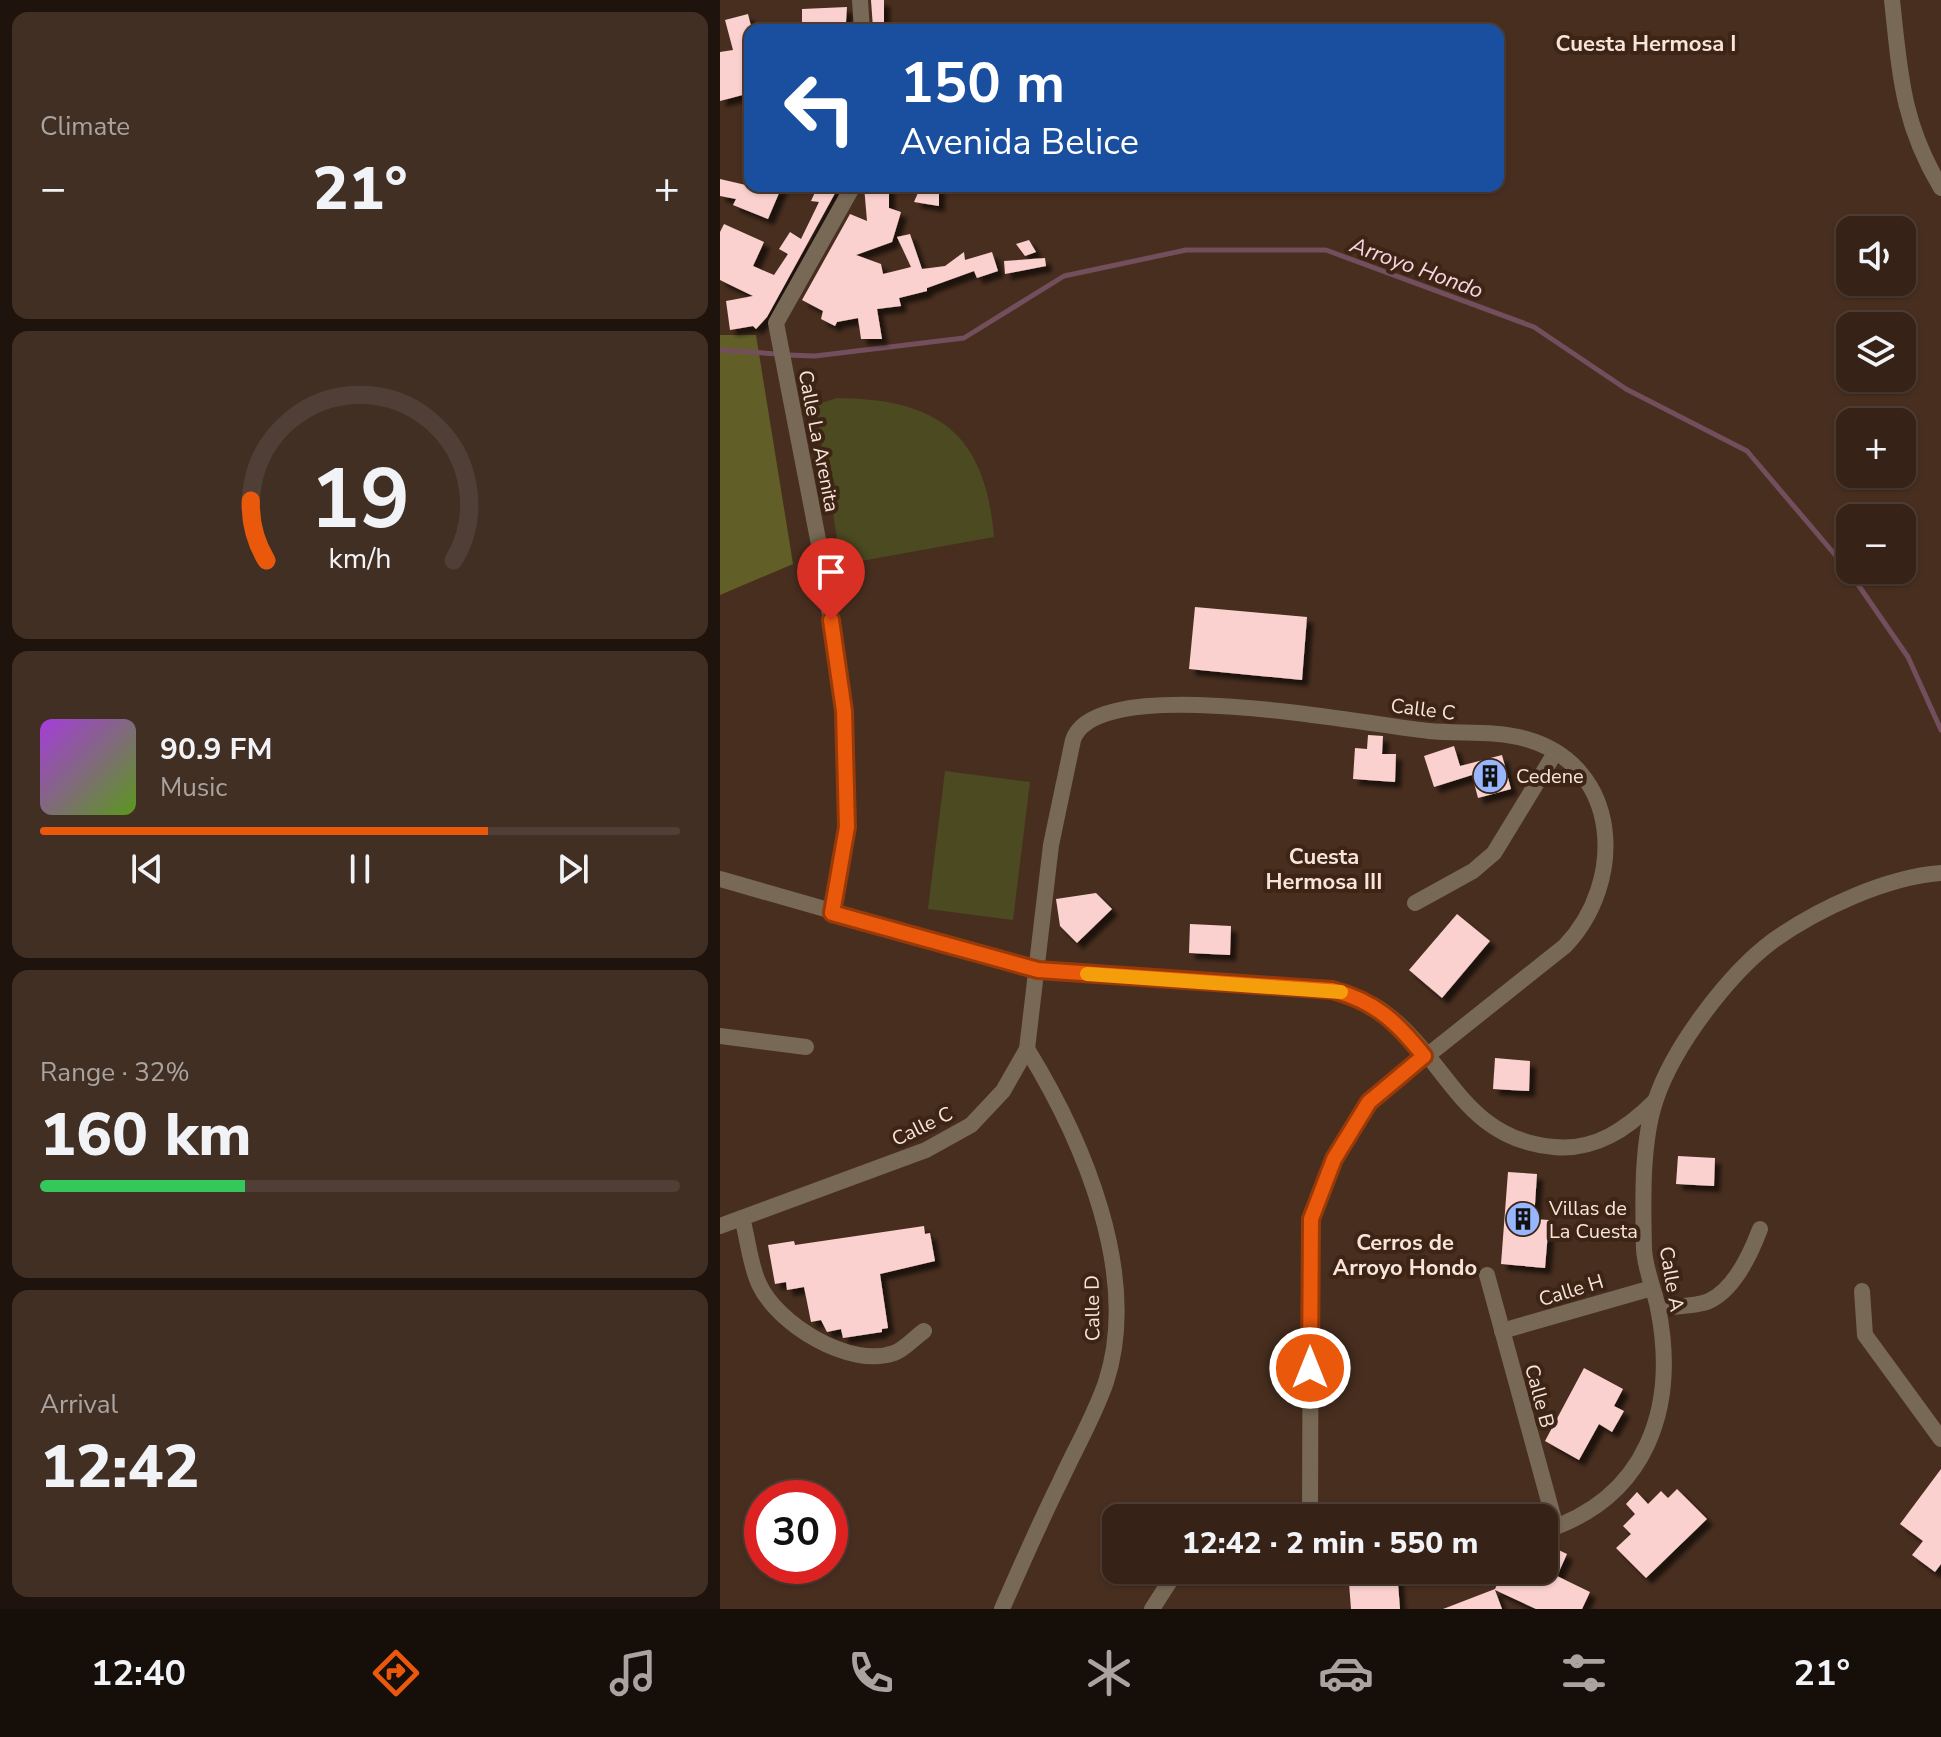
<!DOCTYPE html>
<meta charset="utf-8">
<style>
:root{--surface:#362217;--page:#412f24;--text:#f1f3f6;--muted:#aaa4a1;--line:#503f36;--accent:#ea580c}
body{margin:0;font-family:"Nunito Sans",sans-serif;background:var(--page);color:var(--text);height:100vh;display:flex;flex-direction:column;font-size:30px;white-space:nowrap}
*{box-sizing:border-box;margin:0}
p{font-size:26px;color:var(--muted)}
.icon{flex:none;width:44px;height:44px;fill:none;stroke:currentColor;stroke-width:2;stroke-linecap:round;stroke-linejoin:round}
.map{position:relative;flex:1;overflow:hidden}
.side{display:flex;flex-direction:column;gap:12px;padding:12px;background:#1e130d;width:720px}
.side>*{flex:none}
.banner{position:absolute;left:24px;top:24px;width:760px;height:168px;border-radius:16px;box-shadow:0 2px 6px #0004,0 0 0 2px var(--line);background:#1a4fa0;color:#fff;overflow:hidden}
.tools{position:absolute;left:1116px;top:216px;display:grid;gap:16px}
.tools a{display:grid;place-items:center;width:80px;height:80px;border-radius:16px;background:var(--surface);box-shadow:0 2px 6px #0004,0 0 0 2px var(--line);font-size:40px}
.speed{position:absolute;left:24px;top:1480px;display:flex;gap:16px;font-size:40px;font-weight:700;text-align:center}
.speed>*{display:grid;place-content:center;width:104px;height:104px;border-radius:50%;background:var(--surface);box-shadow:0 2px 6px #0004,0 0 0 2px var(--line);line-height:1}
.speed .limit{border:12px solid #d22;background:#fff;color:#111}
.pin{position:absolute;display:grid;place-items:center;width:68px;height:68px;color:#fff;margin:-82px -34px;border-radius:50% 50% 50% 0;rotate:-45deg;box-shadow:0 0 8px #0007}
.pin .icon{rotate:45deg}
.me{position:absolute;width:88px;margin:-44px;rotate:0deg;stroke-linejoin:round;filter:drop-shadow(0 0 6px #0008)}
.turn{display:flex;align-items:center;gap:28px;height:168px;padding:0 24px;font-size:36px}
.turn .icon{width:104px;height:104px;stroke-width:2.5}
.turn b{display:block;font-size:56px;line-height:68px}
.big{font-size:60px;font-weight:800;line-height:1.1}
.side .tile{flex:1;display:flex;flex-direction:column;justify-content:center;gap:12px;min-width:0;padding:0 28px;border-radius:16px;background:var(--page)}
.side .dial{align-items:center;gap:0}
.dial svg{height:208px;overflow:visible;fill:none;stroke:var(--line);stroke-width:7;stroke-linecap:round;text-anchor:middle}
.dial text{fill:var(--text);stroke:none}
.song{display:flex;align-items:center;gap:24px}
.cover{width:96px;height:96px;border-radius:12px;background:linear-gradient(135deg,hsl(280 70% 55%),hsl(90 70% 35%))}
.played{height:8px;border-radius:4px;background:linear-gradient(90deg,var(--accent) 70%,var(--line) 70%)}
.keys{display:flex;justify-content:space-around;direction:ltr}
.heat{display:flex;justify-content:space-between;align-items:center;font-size:44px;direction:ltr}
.charge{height:12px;border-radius:6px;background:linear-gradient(90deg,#34c759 32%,var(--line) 0)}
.trip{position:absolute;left:382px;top:1504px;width:456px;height:80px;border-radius:16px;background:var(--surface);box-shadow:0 2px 6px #0004,0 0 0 2px var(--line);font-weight:800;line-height:80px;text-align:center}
.tab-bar{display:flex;height:128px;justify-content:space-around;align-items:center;background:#160e09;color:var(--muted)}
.tab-bar .icon{width:56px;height:56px}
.tab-bar .current{color:var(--accent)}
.tab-bar b{font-size:36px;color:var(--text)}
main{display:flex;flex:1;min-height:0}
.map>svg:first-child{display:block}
</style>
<main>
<section class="side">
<div class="tile"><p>Climate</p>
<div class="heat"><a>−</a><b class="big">21°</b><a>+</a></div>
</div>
<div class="tile dial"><svg viewBox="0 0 100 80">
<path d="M14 69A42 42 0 1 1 86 69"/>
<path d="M14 69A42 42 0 0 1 8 46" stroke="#ea580c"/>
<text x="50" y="56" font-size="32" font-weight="700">19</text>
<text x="50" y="72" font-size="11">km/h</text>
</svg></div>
<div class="tile">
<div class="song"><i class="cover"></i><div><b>90.9 FM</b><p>Music</p></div></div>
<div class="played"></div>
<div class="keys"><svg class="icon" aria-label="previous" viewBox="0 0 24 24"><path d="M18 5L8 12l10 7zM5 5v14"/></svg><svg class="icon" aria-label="pause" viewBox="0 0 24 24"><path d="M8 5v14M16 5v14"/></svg><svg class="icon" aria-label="next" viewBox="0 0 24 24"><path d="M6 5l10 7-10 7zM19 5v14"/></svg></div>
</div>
<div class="tile"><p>Range · 32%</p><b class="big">160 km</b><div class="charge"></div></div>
<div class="tile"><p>Arrival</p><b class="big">12:42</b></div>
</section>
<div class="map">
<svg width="1221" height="1609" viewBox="0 0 1221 1609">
<defs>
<filter id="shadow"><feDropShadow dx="6" dy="6" stdDeviation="2" flood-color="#0009"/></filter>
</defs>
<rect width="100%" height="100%" fill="#482e1f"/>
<g fill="#4b4a21">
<path d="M117,398C218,399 265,433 274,537L141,561L119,550L95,405Z"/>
<polygon points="225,771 310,782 293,920 208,909"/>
</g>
<polygon fill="#615f27" points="0,335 36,335 73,564 0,595"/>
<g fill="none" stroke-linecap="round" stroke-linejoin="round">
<g stroke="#734e5c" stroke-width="5">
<polyline points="0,350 57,354"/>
<polyline points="67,355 95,356 244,338 344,276 466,250 606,250 814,327 906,389 1027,451 1128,570 1188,657 1221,730"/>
</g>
</g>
<g fill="#fad1cf" filter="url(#shadow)">
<polygon points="151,0 164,0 164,28 153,28"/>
<polygon points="127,7 126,22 117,22 117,30 82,30 82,9"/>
<polygon points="28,14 32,30 30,93 0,101 0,52 13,50 5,20"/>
<polygon points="0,179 30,186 62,186 48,219 13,205 16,199 0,196"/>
<polygon points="104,186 119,186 47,317 36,329 33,326 10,330 6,301 33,296 0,280 0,232 4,224 44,242 33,266 54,275 68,254 59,249 70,232 81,239 99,202 91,201 97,188 102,190"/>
<polygon points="144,186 169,186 169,208 181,212 172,242 136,255 161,264 163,274 191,267 177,237 190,234 202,269 225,266 244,252 245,260 272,252 278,271 257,278 254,271 207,288 207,291 179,298 181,306 157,309 162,339 141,339 138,318 117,322 115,326 101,319 103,311 82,300 130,214 147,221"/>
<polygon points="201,186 219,186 219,206 194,202"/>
<polygon points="309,240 316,252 305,256 296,244"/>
<polygon points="325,258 326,266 285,274 284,261"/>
<polygon points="475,607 587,617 582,680 469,669"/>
<polygon points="648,735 663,736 662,754 676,754 675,782 633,779 635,748 647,749"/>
<polygon points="734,746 740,766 782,755 791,789 758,798 752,775 714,787 704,756"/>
<polygon points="376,893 392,909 357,943 340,926 336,899"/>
<polygon points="737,914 770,941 722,998 689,970"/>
<polygon points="470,924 511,926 510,955 469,953"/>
<polygon points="775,1058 810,1061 809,1091 773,1089"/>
<polygon points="958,1156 995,1158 994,1186 956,1184"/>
<polygon points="788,1172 817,1174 814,1219 829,1220 825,1268 781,1264"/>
<polygon points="204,1226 205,1234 210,1233 215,1261 160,1274 168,1328 162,1329 162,1332 123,1338 121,1329 107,1332 101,1320 91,1322 84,1287 67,1290 66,1282 55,1284 48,1245 74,1241 75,1245"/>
<polygon points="864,1368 903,1389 894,1406 904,1411 892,1432 879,1424 859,1460 825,1441"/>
<polygon points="1221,1469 1221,1564 1215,1572 1192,1555 1203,1541 1180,1524"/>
<polygon points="957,1489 987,1519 926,1578 896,1548 911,1534 903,1526 915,1514 906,1504 917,1492 928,1504 941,1491 948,1498"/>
<polygon points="824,1543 847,1554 837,1576 870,1592 862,1609 816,1609 775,1590 782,1609 723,1609 775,1589 784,1570 824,1570"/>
<polygon points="628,1570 677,1570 680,1609 631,1609"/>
</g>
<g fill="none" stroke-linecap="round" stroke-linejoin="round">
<g stroke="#776955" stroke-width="16">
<polyline points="140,0 142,30"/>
<path d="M1172,0C1180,74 1182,123 1221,188"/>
<path d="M0,879L318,970L612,990C630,995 647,1000 663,1011C727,1057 741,1139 834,1147C875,1151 907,1129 935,1101"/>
<polyline points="695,903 753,871 774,853 835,753"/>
<polyline points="112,913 127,827 124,711 102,560 56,323 133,186"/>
<polyline points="0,1036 86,1047"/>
<path d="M22,1218C28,1239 30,1265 39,1284C57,1324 130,1369 174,1353C184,1350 195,1337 204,1331"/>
<path d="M0,1226L206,1150L251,1125L283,1091L307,1049L331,845L353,740C376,670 648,725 709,731C740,734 776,730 806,739C902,766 906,882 845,946L649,1102L614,1159L591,1219L590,1518"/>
<polyline points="767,1275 836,1527"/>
<polyline points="1142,1291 1145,1335 1221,1439"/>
<path d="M938,1308C952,1306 976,1307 989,1301C1015,1289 1031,1253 1040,1229"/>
<polyline points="782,1331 932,1288"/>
<path d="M517,1518C539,1505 566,1514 590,1518"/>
<path d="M824,1531C927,1498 958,1408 938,1308C934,1289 925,1269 924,1249C923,1204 921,1142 936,1099C954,1046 1009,973 1054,940C1098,909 1166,877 1221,873"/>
<path d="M282,1609C301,1566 319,1524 340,1482C355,1449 374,1417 386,1382C421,1275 363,1140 307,1049"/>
<polyline points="432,1609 457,1570"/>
</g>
</g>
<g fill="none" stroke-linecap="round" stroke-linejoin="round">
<g stroke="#983908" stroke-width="20">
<path id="route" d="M111,620L124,711L127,827L112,913L318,970L612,990C655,1001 677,1022 704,1056L649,1102L614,1159L591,1219L590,1368"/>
</g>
<use href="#route" stroke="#ea580c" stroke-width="14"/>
<polyline stroke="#f59e0b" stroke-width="14" points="367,974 621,992"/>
</g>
<defs>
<g id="building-disc" transform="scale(1.8)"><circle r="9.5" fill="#97b6fd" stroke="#3d2415"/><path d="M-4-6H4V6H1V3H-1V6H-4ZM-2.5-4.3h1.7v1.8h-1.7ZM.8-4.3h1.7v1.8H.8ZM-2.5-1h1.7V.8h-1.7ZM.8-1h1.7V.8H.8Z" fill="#111"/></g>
</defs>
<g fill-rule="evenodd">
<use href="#building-disc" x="770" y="776"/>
<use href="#building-disc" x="803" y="1219"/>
</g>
<g text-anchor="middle" stroke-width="8" stroke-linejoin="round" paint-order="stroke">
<g font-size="20" fill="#f7e5db" stroke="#3d2415">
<text transform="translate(99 441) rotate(79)" y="7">Calle La Arenita</text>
<text transform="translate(703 709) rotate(7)" y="7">Calle C</text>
<text transform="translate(202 1126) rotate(-26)" y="7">Calle C</text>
<text transform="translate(952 1279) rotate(80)" y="7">Calle A</text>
<text transform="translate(851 1290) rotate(-17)" y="7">Calle H</text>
<text transform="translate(372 1308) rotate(-91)" y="7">Calle D</text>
<text transform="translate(820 1396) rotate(75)" y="7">Calle B</text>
</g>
<g font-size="20" fill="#f7e5db" stroke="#3d2415" text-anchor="start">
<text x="796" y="783">Cedene</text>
<text x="829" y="1215">Villas de<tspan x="829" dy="23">La Cuesta</tspan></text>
</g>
<g font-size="22" font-weight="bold" fill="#f7e5db" stroke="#3d2415">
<text x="926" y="51">Cuesta Hermosa I</text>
<text x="604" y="864">Cuesta<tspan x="604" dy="25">Hermosa III</tspan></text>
<text x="685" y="1250">Cerros de<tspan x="685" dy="25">Arroyo Hondo</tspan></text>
</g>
<g font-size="22" font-style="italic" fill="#f8d5e2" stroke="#3d2415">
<text transform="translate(697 267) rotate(20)" y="8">Arroyo Hondo</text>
</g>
</g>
</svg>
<div class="tools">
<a><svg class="icon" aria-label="sound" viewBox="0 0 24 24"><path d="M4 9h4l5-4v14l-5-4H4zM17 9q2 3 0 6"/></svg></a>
<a><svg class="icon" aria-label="layers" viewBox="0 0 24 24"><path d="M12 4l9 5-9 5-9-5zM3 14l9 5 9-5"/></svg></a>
<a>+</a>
<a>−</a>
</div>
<div class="speed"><div class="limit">30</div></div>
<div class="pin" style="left:111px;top:620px;background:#d93025"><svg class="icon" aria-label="arrive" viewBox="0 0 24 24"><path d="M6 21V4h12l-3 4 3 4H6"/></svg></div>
<svg class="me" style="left:590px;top:1368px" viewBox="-20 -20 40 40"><circle r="17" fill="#ea580c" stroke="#fff" stroke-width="3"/><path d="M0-11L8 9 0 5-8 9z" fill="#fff"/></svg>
<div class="trip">12:42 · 2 min · 550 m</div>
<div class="banner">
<div class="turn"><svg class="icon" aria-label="left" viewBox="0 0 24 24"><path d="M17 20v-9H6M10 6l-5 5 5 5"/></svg><div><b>150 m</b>Avenida Belice</div></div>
</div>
</div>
</main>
<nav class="tab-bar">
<b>12:40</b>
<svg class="icon current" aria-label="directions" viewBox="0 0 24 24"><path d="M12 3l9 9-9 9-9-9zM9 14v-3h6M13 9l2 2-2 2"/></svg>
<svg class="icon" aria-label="music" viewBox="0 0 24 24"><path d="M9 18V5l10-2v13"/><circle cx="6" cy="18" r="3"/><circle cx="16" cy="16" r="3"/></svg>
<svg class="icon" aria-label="phone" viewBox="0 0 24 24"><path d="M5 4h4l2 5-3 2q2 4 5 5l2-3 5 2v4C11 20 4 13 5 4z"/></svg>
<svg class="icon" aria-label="climate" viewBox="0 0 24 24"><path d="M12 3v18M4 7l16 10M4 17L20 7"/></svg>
<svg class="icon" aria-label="car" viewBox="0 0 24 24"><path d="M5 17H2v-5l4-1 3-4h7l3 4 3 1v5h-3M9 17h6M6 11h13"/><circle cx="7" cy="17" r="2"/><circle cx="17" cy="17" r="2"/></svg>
<svg class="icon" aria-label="filters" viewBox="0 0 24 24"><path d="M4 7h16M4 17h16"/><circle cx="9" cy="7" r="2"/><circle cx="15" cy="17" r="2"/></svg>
<b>21°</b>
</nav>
